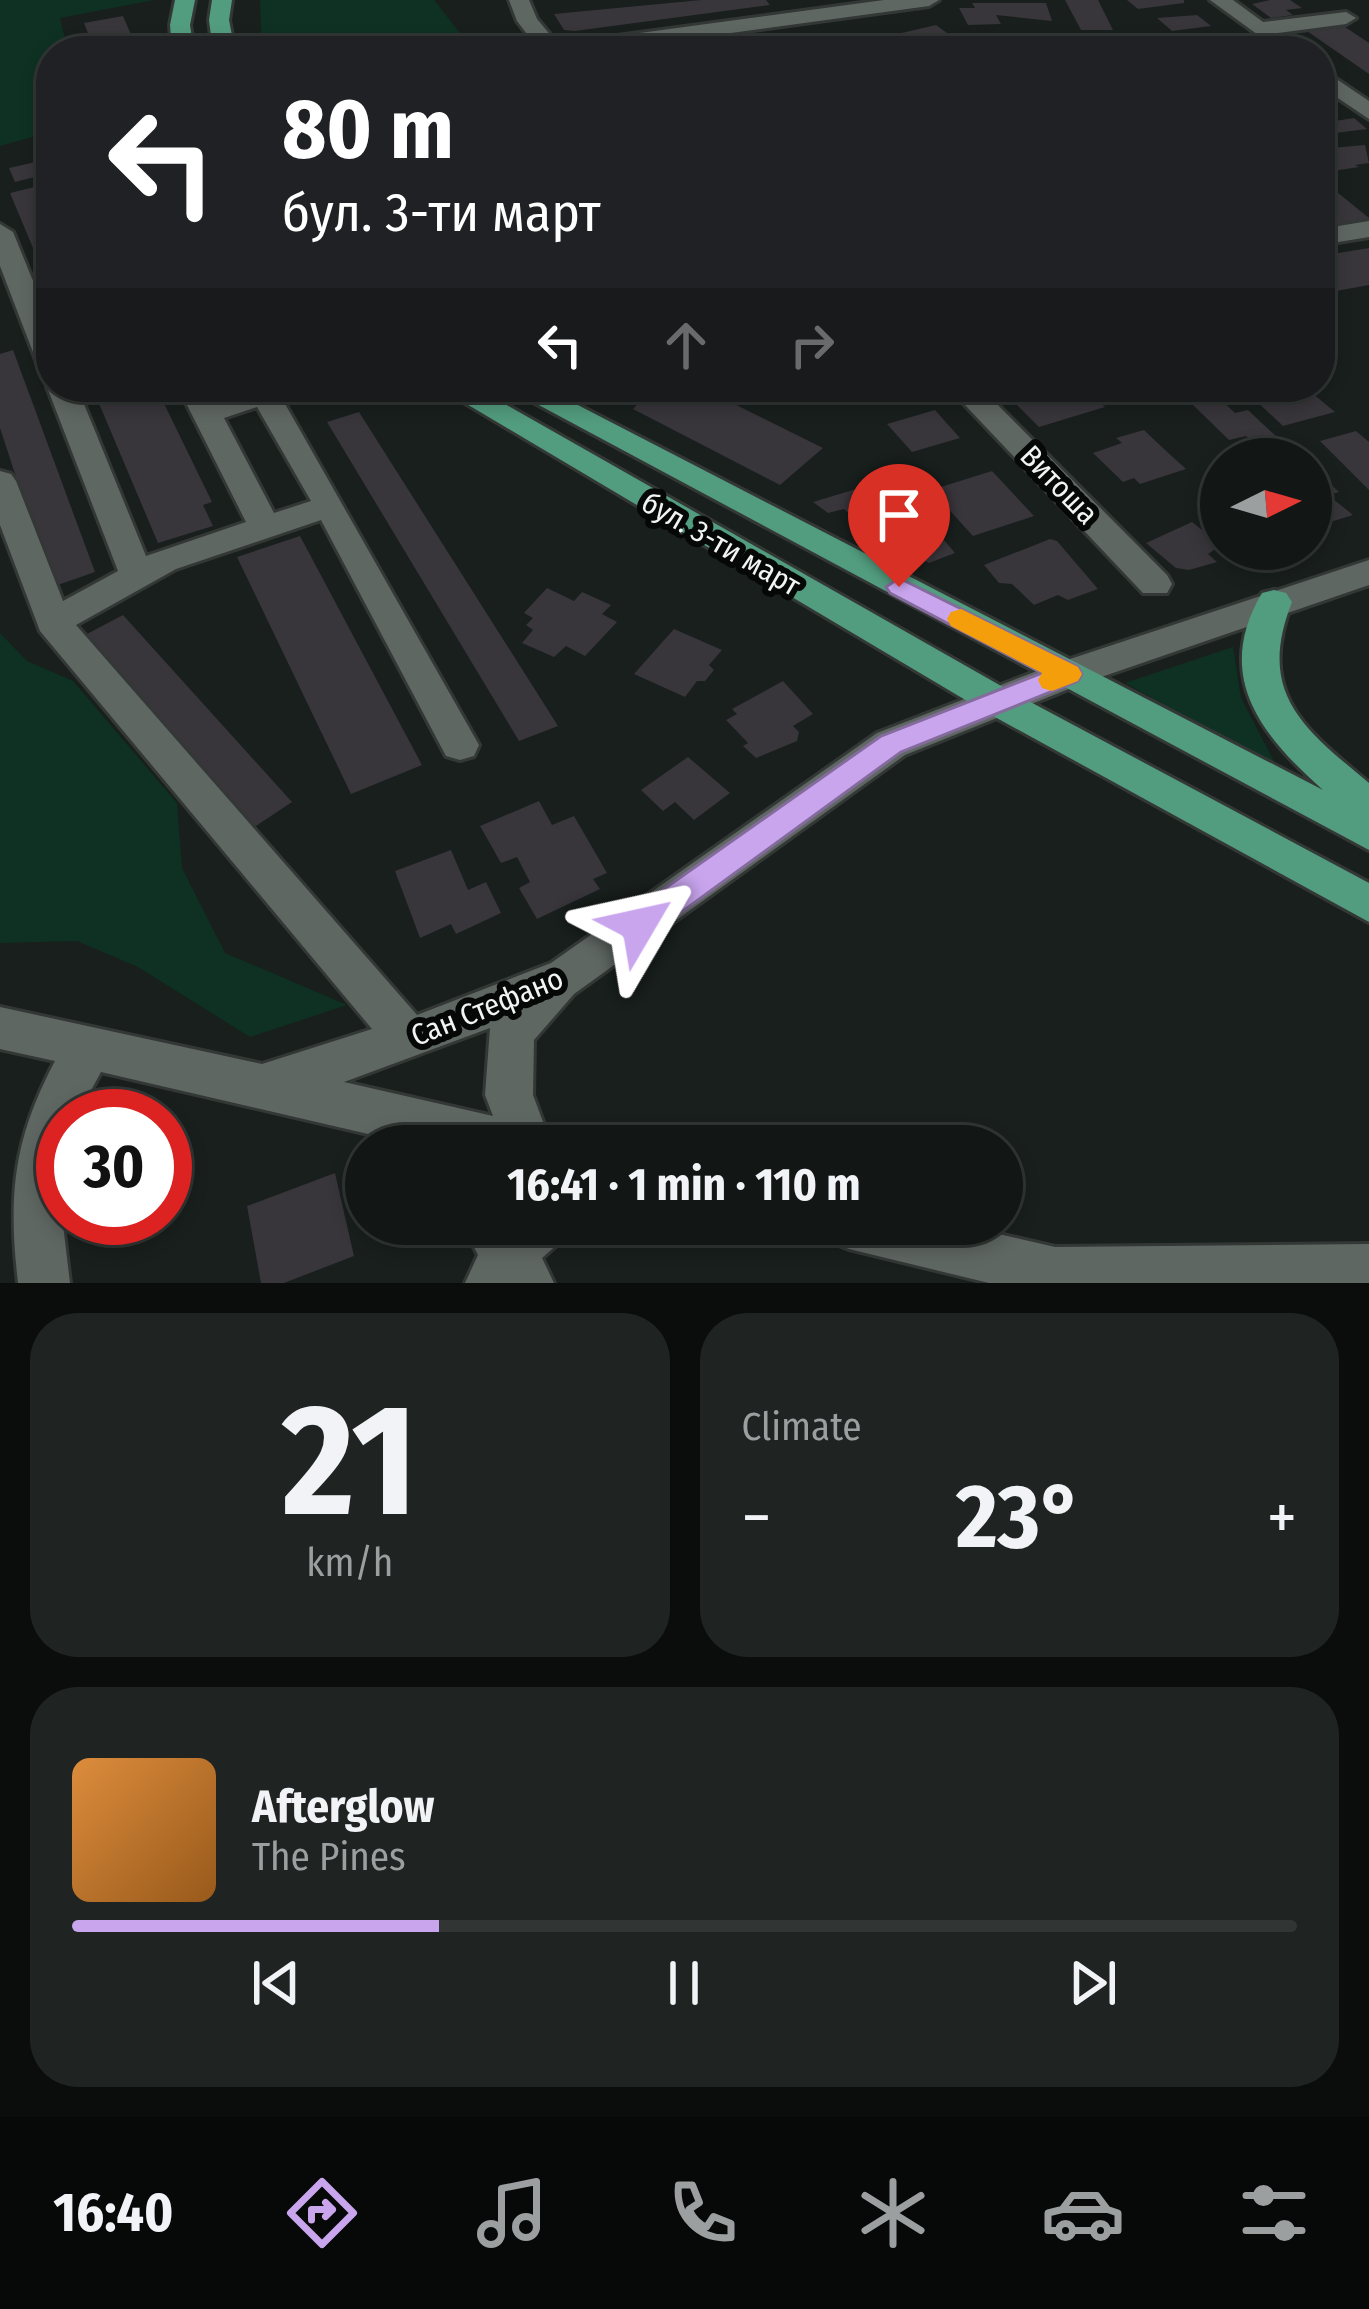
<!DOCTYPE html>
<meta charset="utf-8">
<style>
:root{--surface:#121715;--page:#1f2422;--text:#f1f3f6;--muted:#9c9fa0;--line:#313634;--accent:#c9a5ee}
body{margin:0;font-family:"Fira Sans Condensed",sans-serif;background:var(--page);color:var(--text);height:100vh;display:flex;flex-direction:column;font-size:45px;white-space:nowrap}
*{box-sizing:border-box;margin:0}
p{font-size:39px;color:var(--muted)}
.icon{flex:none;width:66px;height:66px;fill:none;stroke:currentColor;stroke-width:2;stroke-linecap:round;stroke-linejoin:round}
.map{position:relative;height:1283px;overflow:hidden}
.side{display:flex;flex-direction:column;gap:30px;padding:30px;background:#0a0d0c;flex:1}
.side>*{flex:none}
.top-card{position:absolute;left:36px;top:36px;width:1299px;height:366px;border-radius:48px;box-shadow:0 6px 18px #0003,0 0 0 3px var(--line);background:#202124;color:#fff;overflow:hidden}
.needle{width:78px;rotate:85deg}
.fabs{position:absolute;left:1200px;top:438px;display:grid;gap:24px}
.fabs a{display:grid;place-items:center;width:132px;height:132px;border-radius:50%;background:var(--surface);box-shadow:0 6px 18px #0003,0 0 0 3px var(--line);font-size:60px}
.speed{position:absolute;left:36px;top:1089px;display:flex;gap:24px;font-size:60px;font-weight:700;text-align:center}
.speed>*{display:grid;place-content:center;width:156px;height:156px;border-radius:50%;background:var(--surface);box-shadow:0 6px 18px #0003,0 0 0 3px var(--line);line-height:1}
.speed .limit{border:18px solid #d22;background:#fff;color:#111}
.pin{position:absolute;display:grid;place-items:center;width:102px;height:102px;color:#fff;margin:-123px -51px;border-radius:50% 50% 50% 0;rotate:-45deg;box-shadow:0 0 12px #0007}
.pin .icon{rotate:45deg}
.me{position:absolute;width:132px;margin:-66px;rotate:54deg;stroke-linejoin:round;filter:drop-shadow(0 0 9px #0008)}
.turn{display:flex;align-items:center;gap:42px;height:252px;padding:0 48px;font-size:54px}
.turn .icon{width:156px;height:156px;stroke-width:2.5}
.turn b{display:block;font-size:84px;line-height:102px}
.lanes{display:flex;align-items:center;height:114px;padding:0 48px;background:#0003;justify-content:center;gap:60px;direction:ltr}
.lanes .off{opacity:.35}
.big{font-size:90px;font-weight:700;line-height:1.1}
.side .tile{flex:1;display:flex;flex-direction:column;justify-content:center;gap:18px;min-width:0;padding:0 42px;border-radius:48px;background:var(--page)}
.side .dial{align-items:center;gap:0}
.dial b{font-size:156px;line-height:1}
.song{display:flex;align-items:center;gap:36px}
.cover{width:144px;height:144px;border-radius:18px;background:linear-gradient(135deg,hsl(30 70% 55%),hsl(30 70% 35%))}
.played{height:12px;border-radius:6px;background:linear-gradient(90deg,var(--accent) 30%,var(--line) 30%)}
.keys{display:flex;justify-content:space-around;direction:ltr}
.heat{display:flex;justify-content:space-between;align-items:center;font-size:66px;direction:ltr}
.side .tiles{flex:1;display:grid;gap:30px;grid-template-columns:1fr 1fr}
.tile:last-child{grid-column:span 2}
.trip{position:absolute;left:345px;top:1125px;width:678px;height:120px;border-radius:60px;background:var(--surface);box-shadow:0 6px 18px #0003,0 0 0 3px var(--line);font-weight:700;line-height:120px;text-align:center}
.dock{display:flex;height:192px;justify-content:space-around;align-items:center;background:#070908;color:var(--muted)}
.dock .icon{width:84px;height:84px}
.dock .active{color:var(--accent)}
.dock b{font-size:54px;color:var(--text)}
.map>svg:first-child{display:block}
</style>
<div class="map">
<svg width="1369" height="1283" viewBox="0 0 1369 1283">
<rect width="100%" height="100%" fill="#181f1c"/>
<g fill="#0e3123">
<polygon points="0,0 154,0 60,18 68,51 51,51 51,132 0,146"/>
<polygon points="260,0 434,0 474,51 262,51"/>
<polygon points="0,633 27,661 73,681 177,803 182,868 225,953 347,1005 250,1037 138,967 77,941 0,943"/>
<polygon points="1233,647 1241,698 1277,767 1125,683"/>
</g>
<g fill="#38353b">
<polygon points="701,0 766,0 770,5 575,31 564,30 554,14"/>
<polygon points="1065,0 1098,0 1113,30 1081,30"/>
<polygon points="1127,0 1184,0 1184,3 1138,9"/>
<polygon points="1270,0 1290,0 1302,8 1286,10 1293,15 1271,18 1252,4"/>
<polygon points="972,3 1046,3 1052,21 996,15 1001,24 968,25 959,8 975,8"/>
<polygon points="1197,15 1211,26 1172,31 1157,18"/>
<polygon points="123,16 138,51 95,51 84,23"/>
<polygon points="1339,23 1369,43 1369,74 1304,29"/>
<polygon points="936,25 958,41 911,51 824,51"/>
<polygon points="1030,33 1035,43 997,44 992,34"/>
<polygon points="1223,34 1242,49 1195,51 1181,40"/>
<polygon points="1320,113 1335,121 1354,118 1367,129 1320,135"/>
<polygon points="1365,145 1369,163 1355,165 1359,167 1333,171 1320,160 1320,149"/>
<polygon points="49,159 51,173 15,182 9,168"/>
<polygon points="51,183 51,291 10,193"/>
<polygon points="1337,192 1369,218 1369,221 1336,226 1320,212 1320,195"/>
<polygon points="1369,248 1369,285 1320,294 1320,256"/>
<polygon points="13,350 95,572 52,587 0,428 0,354"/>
<polygon points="92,387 156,387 212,502 203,505 213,526 158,543"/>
<polygon points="276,387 316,387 320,393 286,403"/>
<polygon points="619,387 700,387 823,448 780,485 633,409 637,405 612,392"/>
<polygon points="999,387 1083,387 1105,407 1039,427"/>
<polygon points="1312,393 1335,412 1283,426 1252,397"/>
<polygon points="1217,396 1235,413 1248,410 1278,438 1255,444 1246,436 1229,440 1191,403"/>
<polygon points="935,410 960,438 912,452 887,424"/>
<polygon points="359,412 558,726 519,741 327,422"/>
<polygon points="1144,430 1165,450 1186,469 1140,484 1134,478 1123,482 1093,453 1122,443 1116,438"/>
<polygon points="1356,431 1369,442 1369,490 1320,441"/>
<polygon points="1311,466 1339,492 1311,500"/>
<polygon points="992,471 1034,516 973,536 931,490"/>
<polygon points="856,489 867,502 902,491 955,553 929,563 869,532 844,509 828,513 813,502"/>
<polygon points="1333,499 1353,515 1311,528 1311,505"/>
<polygon points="1192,522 1221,545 1208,554 1217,562 1189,570 1176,568 1146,543"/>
<polygon points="300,536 422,765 351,794 237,557"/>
<polygon points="1050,539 1057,541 1098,589 1068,600 1058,595 1034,605 1012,584 999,583 984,565"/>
<polygon points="547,588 574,601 582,592 611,605 602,614 617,622 585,656 566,646 554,657 522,643 533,630 526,625 533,618 524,613"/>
<polygon points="123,615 292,802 250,830 85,635"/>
<polygon points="674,629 722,650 709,665 714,670 705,681 697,681 685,697 634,674"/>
<polygon points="783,681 813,714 793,726 799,732 797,741 756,758 743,746 748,743 726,720 737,714 732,709"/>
<polygon points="688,757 730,793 694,820 675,802 663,811 641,790"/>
<polygon points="539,801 552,825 574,816 607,873 593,879 600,889 537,919 519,888 530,882 517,857 501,863 480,826"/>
<polygon points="451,850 468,890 486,882 501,913 456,934 451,924 420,938 395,871"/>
<polygon points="335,1173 354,1256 284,1283 261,1283 247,1206"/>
</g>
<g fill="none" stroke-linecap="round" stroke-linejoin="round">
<g stroke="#333836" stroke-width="6">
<g id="minor">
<polygon points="509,0 529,0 537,19 558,44 884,0 939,0 929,6 598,51 540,51 517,21"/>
<polygon points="1210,0 1233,0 1263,22 1346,12 1356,18 1346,24 1278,33 1290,44 1279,50"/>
<polygon points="952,45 969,45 980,51 941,51"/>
<polygon points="1320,68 1369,101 1369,119 1320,86"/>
<polygon points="1369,221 1369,237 1320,245 1320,229"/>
<polygon points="0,224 13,232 51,325 51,369 36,360 0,266"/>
<path d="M51,381V387H77L146,556L246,522L178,387H208L215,400L257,387L276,388L479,745L474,756L460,760L446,756L321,520L176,569L76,625L417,1015L551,963L877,733L1055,664L1369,560V585L1081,684L905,755L574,994L534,1040L533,1095L552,1146H420L101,1072L77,1116H63L62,1216L70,1283H18C8,1196 13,1140 55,1061L0,1049V1007L262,1064L372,1029L40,631L0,525V471L11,474L16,481L63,601L118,571L47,387ZM257,407L311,501L274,513L224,418ZM490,1028L485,1095L493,1116L344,1082Z"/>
<polygon points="948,387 980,387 1167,575 1172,584 1167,593 1143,593"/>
<polygon points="462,1224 567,1224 560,1242 542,1258 554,1283 465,1283 478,1255"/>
<polygon points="824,1224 956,1224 1055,1247 1369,1244 1369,1283 989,1283 849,1249 831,1242"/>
</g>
</g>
<g stroke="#333836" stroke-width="6">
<g id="major">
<polygon points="175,0 195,0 190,25 194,51 172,51 170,25"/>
<polygon points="212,0 232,0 229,20 235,51 213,51 209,20"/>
<polygon points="438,387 475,387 1010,691 1369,883 1369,922 984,711"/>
<path d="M505,387H543L1323,790C1261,735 1213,676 1262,593L1274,590L1286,593L1292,602C1256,693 1303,728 1369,783V850Z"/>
</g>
</g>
<use href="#minor" fill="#5f6763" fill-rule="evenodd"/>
<use href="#major" fill="#529c7f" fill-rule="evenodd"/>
</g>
<polygon fill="#c9a5ee" stroke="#836b9b" stroke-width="3" points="899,578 1078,667 1082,674 1078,681 901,752 650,935 639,939 627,935 622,925 627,915 881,736 1042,673 890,593 886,587"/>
<polygon fill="#f59e0b" points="961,609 1078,667 1082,674 1078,681 1052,691 1042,688 1038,680 1042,673 951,626 947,619 951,612"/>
<g text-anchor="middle" stroke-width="12" stroke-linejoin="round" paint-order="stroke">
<g font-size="30" fill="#f0f4f2" stroke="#060807">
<text transform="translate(1059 485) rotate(46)" y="10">Витоша</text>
<text transform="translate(721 544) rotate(30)" y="10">бул. 3-ти март</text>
<text transform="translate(487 1007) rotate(-22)" y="10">Сан Стефано</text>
</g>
</g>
</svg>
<div class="fabs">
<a><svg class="needle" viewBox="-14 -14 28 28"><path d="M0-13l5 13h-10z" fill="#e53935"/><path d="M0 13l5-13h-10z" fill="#9c9fa0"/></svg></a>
</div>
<div class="speed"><div class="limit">30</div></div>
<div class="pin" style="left:899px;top:587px;background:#d93025"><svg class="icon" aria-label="arrive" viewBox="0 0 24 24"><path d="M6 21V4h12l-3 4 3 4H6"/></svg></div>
<svg class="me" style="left:639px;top:925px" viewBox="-20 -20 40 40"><path d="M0-17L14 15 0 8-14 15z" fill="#c9a5ee" stroke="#fff" stroke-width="4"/></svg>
<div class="trip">16:41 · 1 min · 110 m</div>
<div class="top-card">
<div class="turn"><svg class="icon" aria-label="left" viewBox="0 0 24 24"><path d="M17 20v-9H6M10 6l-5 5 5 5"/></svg><div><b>80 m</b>бул. 3-ти март</div></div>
<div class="lanes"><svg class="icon" aria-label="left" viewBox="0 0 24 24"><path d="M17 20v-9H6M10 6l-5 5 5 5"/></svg><svg class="icon off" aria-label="ahead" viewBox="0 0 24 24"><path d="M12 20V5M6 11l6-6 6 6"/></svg><svg class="icon off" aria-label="right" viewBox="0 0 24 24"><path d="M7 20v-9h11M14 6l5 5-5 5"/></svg></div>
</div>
</div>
<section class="side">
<div class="tiles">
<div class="tile dial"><b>21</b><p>km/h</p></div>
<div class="tile"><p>Climate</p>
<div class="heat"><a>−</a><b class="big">23°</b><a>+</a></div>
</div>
<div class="tile">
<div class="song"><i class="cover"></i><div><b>Afterglow</b><p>The Pines</p></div></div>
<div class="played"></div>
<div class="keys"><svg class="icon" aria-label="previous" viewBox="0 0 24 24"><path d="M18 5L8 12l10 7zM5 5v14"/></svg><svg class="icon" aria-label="pause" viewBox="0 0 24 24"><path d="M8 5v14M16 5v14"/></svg><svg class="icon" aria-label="next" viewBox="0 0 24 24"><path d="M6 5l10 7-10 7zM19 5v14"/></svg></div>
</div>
</div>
</section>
<nav class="dock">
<b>16:40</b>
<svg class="icon active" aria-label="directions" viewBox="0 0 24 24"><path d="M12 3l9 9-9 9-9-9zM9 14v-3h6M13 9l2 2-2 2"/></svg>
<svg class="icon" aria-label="music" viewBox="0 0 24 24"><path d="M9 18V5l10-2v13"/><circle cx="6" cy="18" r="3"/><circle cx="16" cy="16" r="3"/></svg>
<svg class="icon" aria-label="phone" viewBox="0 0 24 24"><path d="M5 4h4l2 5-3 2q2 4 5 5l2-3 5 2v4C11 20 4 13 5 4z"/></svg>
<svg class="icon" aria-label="climate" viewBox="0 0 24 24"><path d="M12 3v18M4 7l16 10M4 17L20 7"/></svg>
<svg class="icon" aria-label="car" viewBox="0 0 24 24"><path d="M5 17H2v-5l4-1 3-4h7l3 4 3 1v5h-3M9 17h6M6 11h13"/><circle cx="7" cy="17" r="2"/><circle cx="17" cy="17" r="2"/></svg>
<svg class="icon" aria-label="filters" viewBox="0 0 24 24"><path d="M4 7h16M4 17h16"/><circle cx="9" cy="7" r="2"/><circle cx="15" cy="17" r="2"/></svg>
</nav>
